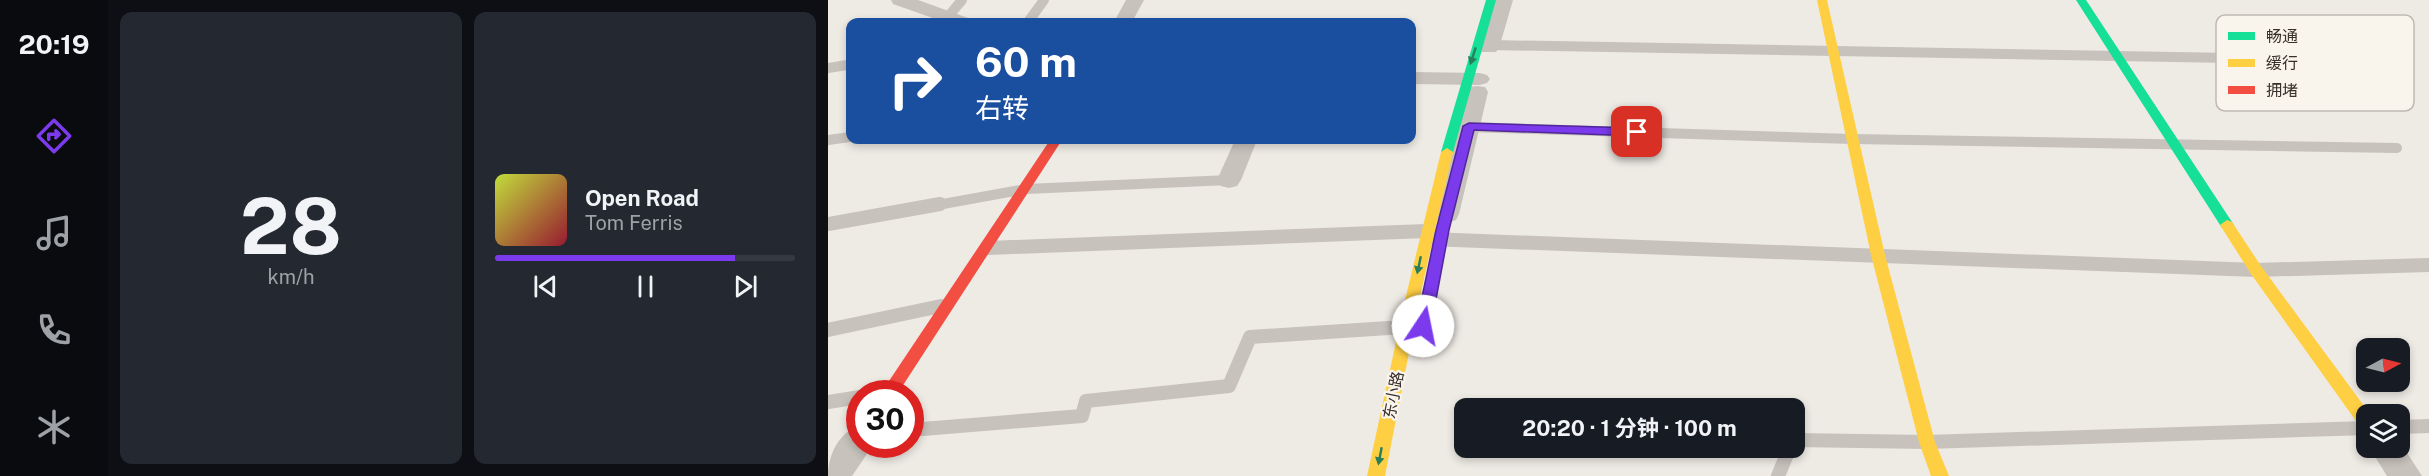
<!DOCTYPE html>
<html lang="zh">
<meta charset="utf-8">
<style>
:root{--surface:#171b24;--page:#242831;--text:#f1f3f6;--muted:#9ea1a6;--line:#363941;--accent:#7c3aed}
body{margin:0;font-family:"Public Sans","Noto Sans SC",sans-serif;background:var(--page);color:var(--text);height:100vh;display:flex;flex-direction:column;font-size:22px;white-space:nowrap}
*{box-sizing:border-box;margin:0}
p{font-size:20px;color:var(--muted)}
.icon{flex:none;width:33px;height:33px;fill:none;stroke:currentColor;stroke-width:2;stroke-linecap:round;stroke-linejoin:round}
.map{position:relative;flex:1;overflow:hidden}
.side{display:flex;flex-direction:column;gap:12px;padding:12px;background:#0d0f14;width:720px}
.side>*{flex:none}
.guide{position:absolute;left:18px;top:18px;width:570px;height:126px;border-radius:12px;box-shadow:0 3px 9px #0003;background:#1a4fa0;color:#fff;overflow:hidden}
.needle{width:39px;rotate:83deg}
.fabs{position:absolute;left:1528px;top:338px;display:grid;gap:12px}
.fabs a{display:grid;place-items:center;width:54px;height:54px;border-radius:12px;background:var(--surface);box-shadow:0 3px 9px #0003;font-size:30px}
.speed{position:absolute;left:18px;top:380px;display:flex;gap:12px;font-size:30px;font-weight:700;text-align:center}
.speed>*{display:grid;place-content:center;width:78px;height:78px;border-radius:50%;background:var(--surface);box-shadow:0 3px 9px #0003;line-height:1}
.speed .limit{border:9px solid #d22;background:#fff;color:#111}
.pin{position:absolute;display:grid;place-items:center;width:51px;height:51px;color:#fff;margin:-26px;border-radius:12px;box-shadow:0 3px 9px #0006}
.me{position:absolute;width:66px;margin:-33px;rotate:11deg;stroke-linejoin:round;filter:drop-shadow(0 0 4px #0008)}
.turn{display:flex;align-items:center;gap:21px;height:126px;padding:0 30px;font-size:27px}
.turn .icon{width:78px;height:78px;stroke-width:2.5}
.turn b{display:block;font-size:42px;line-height:51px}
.side .card{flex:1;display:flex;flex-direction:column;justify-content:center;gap:9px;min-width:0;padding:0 21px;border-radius:12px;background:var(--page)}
.side .dial{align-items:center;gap:0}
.dial b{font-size:78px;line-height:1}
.song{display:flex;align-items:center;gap:18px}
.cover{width:72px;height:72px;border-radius:9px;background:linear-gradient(135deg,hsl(70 70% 55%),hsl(350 70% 35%))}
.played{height:6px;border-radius:3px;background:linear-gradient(90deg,var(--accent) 80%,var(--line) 80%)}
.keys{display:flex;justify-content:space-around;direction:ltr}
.side .tiles{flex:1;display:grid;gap:12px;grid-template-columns:repeat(2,1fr)}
.trip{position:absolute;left:626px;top:398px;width:351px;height:60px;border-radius:12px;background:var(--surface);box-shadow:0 3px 9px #0003;font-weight:700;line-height:60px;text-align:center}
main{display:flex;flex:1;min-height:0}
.dock{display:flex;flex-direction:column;width:108px;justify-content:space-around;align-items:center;background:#090b0e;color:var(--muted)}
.dock .icon{width:42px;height:42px}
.dock .on{color:var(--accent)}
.dock b{font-size:27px;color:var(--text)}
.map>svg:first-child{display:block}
</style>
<main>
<nav class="dock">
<b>20:19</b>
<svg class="icon on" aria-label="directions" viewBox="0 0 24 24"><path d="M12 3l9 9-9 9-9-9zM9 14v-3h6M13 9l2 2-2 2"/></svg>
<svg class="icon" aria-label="music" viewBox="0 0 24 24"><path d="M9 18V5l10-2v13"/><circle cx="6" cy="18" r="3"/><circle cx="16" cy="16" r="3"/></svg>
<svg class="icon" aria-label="phone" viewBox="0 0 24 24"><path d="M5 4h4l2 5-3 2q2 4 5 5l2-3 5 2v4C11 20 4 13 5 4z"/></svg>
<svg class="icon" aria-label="climate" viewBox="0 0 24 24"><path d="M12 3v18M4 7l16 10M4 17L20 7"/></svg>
</nav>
<section class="side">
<div class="tiles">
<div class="card dial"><b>28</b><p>km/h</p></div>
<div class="card">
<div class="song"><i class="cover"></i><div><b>Open Road</b><p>Tom Ferris</p></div></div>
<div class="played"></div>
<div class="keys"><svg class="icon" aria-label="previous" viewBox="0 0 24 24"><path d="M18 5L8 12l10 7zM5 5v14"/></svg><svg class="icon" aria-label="pause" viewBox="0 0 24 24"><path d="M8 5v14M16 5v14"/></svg><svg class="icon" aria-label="next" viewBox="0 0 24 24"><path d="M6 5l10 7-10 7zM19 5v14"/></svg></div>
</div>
</div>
</section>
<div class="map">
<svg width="1601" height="476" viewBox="0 0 1601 476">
<rect width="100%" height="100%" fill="#eeeae4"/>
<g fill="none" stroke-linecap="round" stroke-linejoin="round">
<g stroke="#c7c2bc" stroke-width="10">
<polyline points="119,18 134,0"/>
<polyline points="200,22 216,0"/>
<polyline points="662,45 1512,60"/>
<polyline points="0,68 19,65"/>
<polyline points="638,127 1024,139 1569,148"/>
<polyline points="0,140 22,137"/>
<polyline points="104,206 198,189 401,180"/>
</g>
<g stroke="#c7c2bc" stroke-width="14">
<polyline points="0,224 112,204"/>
<polyline points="601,239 1428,270 1601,265"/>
<polyline points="160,248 598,231"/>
<polyline points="0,330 113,306"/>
<polyline points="0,402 32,397"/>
<polyline points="1572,427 1601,426"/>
<polyline points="82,430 254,416 258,401 401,386 422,337 576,327"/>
<polyline points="966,440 1099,442 1539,428"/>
<polyline points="950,476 962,447"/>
</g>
<g fill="#c7c2bc" fill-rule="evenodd">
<polygon points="63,0 90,0 140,18 143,22 116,22 65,4"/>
<polygon points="298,0 316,0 304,22 286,22"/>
<polygon points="667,0 685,0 671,48 668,52 654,52 651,48"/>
<polygon points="584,72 652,73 659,75 662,79 659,83 652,85 584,84"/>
<polygon points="649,86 657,87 660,92 631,214 628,220 619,223 610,220 607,214 638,92 641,87"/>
<polygon points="407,140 429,140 413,180 409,186 401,188 393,186 389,180"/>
<path d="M32,425V444H45L43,448L24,476H0C0,455 11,432 32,425Z"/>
<polygon points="1572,442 1594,476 1559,476 1541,447 1572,447"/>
</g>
<g fill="#16e098" fill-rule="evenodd">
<polygon points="658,0 668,0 625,152 619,156 615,155 613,152"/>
<polygon points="1248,0 1258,0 1404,222 1406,225 1404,228 1394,228"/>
</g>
<g fill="#ffcf43" fill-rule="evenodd">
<polygon points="989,0 999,0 1057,255 1107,442 1121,476 1103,476 1091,442 1043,255"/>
<polygon points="619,148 625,152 592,296 557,476 539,476 578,296 613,152"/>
<polygon points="1399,220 1404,222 1433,266 1542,414 1539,414 1539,430 1533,428 1423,274 1392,225"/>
</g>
<polygon fill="#f24e42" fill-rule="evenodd" points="222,140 234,140 70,393 53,393"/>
</g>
<defs><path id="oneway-solid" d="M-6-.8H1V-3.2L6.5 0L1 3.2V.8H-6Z" transform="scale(1.5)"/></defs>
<g fill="#297f5c">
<use href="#oneway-solid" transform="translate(645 56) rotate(108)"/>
<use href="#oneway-solid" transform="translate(591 265) rotate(102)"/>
<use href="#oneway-solid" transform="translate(552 456) rotate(101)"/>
</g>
<polygon fill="#7c3aed" stroke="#51269a" stroke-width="1.5" points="641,123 809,128 815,132 809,136 646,130 621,230 603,326 595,332 588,326 608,230 635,126"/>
<g text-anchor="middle" stroke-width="4.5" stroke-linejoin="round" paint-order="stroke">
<g font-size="16" fill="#38302a" stroke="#f9f4ec">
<text transform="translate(565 395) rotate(-79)" y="6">东小路</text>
</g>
</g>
<rect x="1388" y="15" width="198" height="96" rx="9" fill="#f9f4ec" stroke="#bfb9b2" stroke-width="1.5"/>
<rect x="1400" y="32" width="27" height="8" fill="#16e098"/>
<rect x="1400" y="59" width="27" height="8" fill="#ffcf43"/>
<rect x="1400" y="86" width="27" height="8" fill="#f24e42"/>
<g font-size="16" fill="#38302a">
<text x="1438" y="42">畅通</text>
<text x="1438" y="69">缓行</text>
<text x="1438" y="96">拥堵</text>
</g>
</svg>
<div class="fabs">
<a><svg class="needle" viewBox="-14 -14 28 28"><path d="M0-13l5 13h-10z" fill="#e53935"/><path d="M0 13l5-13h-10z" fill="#9ea1a6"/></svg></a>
<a><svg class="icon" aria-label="layers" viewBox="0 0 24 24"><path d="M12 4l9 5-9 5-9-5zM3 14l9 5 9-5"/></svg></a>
</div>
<div class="speed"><div class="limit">30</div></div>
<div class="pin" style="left:809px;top:132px;background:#d93025"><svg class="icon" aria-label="arrive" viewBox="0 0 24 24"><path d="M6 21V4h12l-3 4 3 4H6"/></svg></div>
<svg class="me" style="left:595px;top:326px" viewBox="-20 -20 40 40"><circle r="19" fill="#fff"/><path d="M0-13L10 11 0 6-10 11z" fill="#7c3aed"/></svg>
<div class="trip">20:20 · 1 分钟 · 100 m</div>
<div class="guide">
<div class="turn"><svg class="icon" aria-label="right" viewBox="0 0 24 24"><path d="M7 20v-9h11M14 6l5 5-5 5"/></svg><div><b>60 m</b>右转</div></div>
</div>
</div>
</main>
